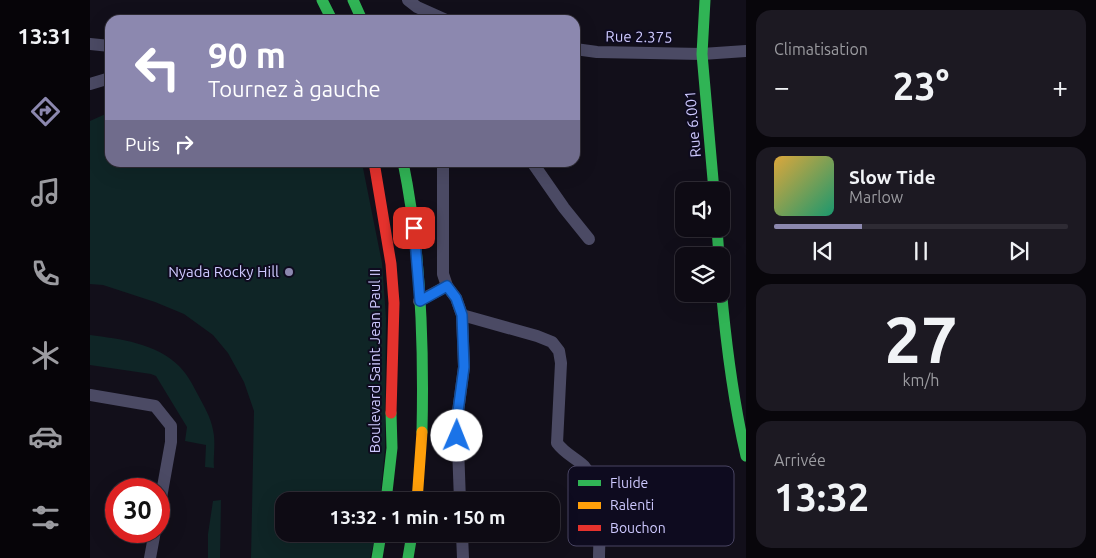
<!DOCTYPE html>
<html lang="fr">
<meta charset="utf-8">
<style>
:root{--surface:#0e0b14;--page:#1c1922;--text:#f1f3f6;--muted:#9b9ba0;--line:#2e2b34;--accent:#8c88af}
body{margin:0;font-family:Ubuntu,sans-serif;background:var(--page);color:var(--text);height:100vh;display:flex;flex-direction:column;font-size:19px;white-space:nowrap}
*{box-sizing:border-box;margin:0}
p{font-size:16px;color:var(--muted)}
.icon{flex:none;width:28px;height:28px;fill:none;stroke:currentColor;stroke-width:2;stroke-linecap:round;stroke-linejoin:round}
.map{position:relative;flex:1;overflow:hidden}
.sheet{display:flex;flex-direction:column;gap:10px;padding:10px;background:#08060b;width:350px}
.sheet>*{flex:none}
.guide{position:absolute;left:15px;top:15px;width:475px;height:152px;border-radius:15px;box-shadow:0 5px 20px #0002,0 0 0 1px var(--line);background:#8c88af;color:#fff;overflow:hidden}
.buttons{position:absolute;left:585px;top:182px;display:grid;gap:10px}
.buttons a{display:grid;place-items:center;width:55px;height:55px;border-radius:10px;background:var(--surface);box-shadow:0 5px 20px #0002,0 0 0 1px var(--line);font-size:25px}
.speed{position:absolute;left:15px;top:478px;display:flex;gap:10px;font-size:25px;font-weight:700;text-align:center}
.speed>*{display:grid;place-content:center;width:65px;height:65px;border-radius:50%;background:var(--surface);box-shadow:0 5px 20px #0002,0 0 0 1px var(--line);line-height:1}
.speed .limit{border:8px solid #d22;background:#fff;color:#111}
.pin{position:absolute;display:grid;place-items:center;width:42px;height:42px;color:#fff;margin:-21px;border-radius:10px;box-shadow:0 2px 8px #0006}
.me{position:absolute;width:55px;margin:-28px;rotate:1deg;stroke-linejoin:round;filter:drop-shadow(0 0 4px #0008)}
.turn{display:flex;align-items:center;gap:18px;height:105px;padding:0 20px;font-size:22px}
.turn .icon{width:65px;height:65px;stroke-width:2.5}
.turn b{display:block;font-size:35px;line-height:42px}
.then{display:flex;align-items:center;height:48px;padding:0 20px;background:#0003;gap:10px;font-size:19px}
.big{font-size:38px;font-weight:700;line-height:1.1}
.sheet .card{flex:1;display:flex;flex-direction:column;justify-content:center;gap:8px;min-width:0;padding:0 18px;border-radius:15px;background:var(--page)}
.sheet .dial{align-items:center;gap:0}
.dial b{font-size:65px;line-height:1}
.song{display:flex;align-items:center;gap:15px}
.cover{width:60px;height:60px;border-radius:8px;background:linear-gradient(135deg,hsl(40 70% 55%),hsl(160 70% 35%))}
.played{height:5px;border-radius:2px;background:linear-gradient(90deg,var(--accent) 30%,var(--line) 30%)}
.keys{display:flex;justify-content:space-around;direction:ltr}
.heat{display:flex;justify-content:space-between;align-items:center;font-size:28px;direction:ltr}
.trip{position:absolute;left:185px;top:492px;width:285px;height:50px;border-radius:15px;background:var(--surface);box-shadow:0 5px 20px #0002,0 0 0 1px var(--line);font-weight:700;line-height:50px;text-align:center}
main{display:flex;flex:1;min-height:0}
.menu{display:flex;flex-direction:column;width:90px;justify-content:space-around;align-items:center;background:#060408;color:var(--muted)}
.menu .icon{width:35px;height:35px}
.menu .current{color:var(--accent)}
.menu b{font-size:22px;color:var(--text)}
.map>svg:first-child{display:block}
</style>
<main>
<nav class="menu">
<b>13:31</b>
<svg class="icon current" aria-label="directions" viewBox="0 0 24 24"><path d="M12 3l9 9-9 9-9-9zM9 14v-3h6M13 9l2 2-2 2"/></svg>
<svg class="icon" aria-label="music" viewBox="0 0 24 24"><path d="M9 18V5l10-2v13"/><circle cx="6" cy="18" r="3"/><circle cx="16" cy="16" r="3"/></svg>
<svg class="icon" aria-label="phone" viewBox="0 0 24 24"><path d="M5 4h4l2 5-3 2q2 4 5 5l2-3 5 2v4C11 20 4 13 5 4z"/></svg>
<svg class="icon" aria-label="climate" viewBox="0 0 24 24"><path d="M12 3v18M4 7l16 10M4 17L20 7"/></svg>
<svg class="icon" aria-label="car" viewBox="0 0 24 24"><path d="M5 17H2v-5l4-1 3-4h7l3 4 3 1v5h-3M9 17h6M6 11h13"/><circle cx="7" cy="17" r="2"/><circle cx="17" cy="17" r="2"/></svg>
<svg class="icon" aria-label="filters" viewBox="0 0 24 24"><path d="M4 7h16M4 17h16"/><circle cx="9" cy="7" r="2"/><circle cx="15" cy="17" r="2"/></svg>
</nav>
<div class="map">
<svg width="656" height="558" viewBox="0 0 656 558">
<rect width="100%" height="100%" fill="#120f1a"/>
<g fill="#0f2526">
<polygon points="20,112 20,162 272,163 292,263 296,318 295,448 290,501 194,501 194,534 286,534 280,558 161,558 164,411 154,382 138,353 123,335 94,314 65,302 13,285 0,284 0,121"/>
<path d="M0,335C30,339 66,343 89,366C97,374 103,385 108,395C114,406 121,418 123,430C126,443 123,456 124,468L115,467L116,445L95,441L97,427L66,376L61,374L0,365Z"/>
<polygon points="131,500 130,558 118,558 118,534 123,501"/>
</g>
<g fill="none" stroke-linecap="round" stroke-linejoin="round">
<g stroke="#4b4a64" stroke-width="12">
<polyline points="318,0 327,7 356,20"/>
<polyline points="0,44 20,46"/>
<polyline points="485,49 507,52 612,54 656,51"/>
<polyline points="0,84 20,78"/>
<polyline points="353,162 353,274 357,286 366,298 372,315 374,367 367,419 370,501"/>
<polyline points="442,162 474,208 499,239"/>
<polyline points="329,301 357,286"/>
<path d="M372,315L447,336L462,342L469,351L471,363L467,443C475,454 486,458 494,466C516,491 509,528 509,558"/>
<polyline points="0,395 65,406 81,426 81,442 69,509"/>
<polyline points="372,534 373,558"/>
<polyline points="60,558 65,531"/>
</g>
<g stroke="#30b455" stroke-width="11">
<polyline points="232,0 242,20"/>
<polyline points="263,0 272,20"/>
<polyline points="615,0 612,54 624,191"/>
<path d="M313,162C331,249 334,344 332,432"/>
<polyline points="627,229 629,256"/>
<path d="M631,287C636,344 643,400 656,456"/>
<polyline points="296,501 302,448 301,413"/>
<polyline points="287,558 291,534"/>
<polyline points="318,558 322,534"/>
</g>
<polyline stroke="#ff9f0a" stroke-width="11" points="327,501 332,432"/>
<polyline stroke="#e5322d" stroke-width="11" points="284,162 301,264 304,303 301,413"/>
</g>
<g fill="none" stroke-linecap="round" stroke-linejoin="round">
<g stroke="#114b97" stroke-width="12">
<polyline id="route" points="324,228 330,301 357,286 366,298 372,315 374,367 367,419 367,436"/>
</g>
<use href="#route" stroke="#1a73e8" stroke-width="9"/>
</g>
<circle fill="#8c88af" stroke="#0e0b1f" stroke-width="2" cx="199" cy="272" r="5"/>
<g text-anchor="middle" stroke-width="4" stroke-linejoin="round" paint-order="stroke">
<g font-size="15" fill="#cec9ff" stroke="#0e0b1f">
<text transform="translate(549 37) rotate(1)" y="5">Rue 2.375</text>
<text transform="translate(603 124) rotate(-95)" y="5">Rue 6.001</text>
<text transform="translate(285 361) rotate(-90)" y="5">Boulevard Saint Jean Paul II</text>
</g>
<g font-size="15" fill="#cec9ff" stroke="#0e0b1f" text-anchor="end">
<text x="189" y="277">Nyada Rocky Hill</text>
</g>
</g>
<rect x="478" y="466" width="166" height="80" rx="8" fill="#0e0b1f" stroke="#484462" stroke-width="1"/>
<rect x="488" y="480" width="23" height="6" fill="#30b455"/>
<rect x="488" y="502" width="23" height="7" fill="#ff9f0a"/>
<rect x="488" y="525" width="23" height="6" fill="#e5322d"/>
<g font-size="14" fill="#cec9ff">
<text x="520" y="488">Fluide</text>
<text x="520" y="510">Ralenti</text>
<text x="520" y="533">Bouchon</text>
</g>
</svg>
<div class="buttons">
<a><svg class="icon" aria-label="sound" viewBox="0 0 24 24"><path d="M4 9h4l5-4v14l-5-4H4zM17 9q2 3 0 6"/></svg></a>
<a><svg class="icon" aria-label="layers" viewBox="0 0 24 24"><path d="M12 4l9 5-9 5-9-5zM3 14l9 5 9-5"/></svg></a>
</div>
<div class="speed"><div class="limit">30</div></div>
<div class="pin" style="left:324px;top:228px;background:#d93025"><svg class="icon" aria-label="arrive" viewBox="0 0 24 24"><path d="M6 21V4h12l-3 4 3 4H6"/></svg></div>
<svg class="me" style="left:367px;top:436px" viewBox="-20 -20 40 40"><circle r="19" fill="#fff"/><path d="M0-13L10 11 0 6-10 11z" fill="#1a73e8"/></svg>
<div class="trip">13:32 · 1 min · 150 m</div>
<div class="guide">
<div class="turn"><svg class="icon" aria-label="left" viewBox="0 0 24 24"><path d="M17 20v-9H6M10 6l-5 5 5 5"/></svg><div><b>90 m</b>Tournez à gauche</div></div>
<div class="then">Puis<svg class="icon" aria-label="right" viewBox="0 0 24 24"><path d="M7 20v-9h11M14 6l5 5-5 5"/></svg></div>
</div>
</div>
<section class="sheet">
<div class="card"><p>Climatisation</p>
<div class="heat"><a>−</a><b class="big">23°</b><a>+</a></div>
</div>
<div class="card">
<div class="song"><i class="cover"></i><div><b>Slow Tide</b><p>Marlow</p></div></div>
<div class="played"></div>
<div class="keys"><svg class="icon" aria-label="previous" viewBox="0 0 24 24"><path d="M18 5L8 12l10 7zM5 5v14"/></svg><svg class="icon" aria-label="pause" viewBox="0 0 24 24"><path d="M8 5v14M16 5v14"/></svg><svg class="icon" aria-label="next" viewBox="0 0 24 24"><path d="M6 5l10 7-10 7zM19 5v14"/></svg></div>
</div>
<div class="card dial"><b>27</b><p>km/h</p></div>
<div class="card"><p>Arrivée</p><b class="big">13:32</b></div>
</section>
</main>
